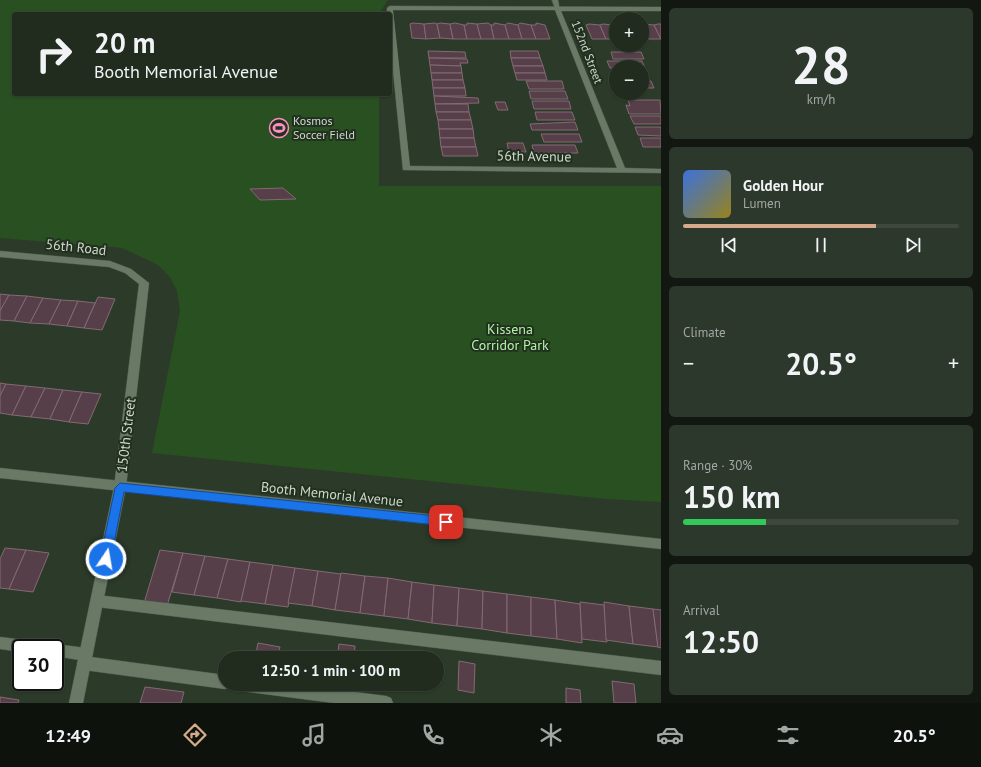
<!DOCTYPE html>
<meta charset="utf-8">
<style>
:root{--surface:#212c1f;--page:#2d382c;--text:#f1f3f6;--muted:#a2a7a4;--line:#3e483d;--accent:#d6ab8b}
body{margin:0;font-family:"PT Sans",sans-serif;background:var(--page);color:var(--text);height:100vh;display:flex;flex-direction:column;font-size:15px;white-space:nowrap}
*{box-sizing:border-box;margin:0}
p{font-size:13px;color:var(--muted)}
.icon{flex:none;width:22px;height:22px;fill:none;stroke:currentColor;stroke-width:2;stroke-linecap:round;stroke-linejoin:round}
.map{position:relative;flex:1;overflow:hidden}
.panel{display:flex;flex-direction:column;gap:8px;padding:8px;background:#121811;width:320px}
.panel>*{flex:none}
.guide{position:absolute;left:12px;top:12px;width:380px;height:84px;border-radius:4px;box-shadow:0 1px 3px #0004,0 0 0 1px var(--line);background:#212c1f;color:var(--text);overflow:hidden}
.controls{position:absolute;left:609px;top:12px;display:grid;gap:8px}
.controls a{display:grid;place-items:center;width:40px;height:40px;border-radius:50%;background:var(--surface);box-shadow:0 1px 3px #0004,0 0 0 1px var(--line);font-size:20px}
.speed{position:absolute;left:12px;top:639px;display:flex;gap:8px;font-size:20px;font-weight:700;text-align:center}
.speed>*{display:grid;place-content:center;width:52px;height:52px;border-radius:50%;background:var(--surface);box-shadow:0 1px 3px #0004,0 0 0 1px var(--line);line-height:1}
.speed .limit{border:2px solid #111;border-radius:6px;background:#fff;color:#111}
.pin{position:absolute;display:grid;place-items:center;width:34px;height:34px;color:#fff;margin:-17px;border-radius:8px;box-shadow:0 2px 6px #0006}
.me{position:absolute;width:44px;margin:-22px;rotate:12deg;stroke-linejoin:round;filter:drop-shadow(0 0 3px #0008)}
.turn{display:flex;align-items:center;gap:14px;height:84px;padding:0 16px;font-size:18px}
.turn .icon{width:52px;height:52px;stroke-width:2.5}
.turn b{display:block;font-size:28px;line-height:34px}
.big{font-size:30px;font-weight:700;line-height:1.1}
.panel .widget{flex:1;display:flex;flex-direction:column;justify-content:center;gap:6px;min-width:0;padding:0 14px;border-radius:6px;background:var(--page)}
.panel .dial{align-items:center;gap:0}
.dial b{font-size:52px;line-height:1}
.song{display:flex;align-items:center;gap:12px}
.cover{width:48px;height:48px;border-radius:6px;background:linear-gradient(135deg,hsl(220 70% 55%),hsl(50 70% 35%))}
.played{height:4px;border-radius:2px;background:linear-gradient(90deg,var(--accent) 70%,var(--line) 70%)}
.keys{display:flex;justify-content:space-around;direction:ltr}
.heat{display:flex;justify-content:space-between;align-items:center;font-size:22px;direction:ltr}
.charge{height:6px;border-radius:3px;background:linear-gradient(90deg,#34c759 30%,var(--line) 0)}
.trip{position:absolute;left:218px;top:651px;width:226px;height:40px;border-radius:20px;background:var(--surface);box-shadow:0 1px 3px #0004,0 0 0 1px var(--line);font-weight:700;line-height:40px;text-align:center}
.tabs{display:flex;height:64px;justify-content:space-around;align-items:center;background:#0d120c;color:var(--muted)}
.tabs .icon{width:28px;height:28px}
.tabs .selected{color:var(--accent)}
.tabs b{font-size:18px;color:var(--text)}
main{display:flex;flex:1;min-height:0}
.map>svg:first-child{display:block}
</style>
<main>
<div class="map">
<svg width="661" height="703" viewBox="0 0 661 703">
<rect width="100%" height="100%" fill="#2c3a29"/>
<polygon fill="#285021" points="0,0 388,0 379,14 14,14 14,94 379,94 379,186 661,186 661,502 607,499 152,453 180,311 177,291 170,277 158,265 122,248 0,238"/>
<g fill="#563f49" stroke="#836a74">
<polygon points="413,23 424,24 426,39 412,38 410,24"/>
<polygon points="435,23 437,24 440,38 426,39 424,24"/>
<polygon points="440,23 450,24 453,39 440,38 437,24"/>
<polygon points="455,23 464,25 467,39 453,39 450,24"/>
<polygon points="467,23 477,24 481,39 467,39 464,25 467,25"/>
<polygon points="488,23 491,25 494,39 481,39 477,24"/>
<polygon points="494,23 505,25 509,39 494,39 491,25 494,25"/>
<polygon points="508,23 518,25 522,39 509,39 505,25"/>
<polygon points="520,23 531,25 536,39 522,39 518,25"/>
<polygon points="536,23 545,25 550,39 536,39 531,25 536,25"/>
<polygon points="589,24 600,25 606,39 592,39 586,25"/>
<polygon points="603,24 613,25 616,32 616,39 606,39 600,25"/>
<polygon points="643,24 654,25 661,39 647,39 642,29"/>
<polygon points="658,24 661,24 661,39 654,25"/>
<polygon points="428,51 465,52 466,58 429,58"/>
<polygon points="510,51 538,51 540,58 511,58"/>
<polygon points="611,52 641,52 644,59 613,59"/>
<polygon points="429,58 467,59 468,63 460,63 461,66 430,65"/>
<polygon points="511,58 540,58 543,66 513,66"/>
<polygon points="607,61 642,61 645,68 610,68"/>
<polygon points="430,65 461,66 462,73 431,73"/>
<polygon points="513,66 543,66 545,73 515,73"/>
<polygon points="642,71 646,71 649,78 642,78"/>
<polygon points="431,73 462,73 463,80 432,80"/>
<polygon points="515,73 545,73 547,80 517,80"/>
<polygon points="432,80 463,80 465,88 433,88"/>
<polygon points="526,81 562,81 564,89 529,89"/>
<polygon points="642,81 651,81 654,88 642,88"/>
<polygon points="433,88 465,88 466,96 434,96"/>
<polygon points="529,91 565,91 568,99 531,99"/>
<polygon points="434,96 478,98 479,103 435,104"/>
<polygon points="628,100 660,100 661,114 629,114 626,105 630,106"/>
<polygon points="532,101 569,101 571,109 534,109"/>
<polygon points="495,102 505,102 508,110 498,110"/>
<polygon points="435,104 468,104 469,112 436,112"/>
<polygon points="436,112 469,112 471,120 438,120"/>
<polygon points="535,112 572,112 575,120 537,120"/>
<polygon points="630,116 661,116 661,124 634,124"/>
<polygon points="438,120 471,120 473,129 439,129"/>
<polygon points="575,122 578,130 532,130 530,124"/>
<polygon points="635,127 661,127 661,136 638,135"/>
<polygon points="439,129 473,129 474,138 440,138"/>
<polygon points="541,134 579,134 582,142 544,142"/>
<polygon points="440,138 474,138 476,147 441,147"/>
<polygon points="640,138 661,138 661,147 643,147"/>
<polygon points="507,143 523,143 526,152 509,152"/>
<polygon points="532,145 575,145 578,153 534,153"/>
<polygon points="441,147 476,147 478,156 443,156"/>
<polygon points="283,188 296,199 260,200 250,189"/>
<polygon points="0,294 9,295 0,311"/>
<polygon points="9,295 27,296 14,321 0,320 0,311"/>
<polygon points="27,296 43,298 30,323 14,321"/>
<polygon points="98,297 115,299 102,330 84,328"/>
<polygon points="43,298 61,300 49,324 30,323"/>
<polygon points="61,300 78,301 67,326 49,324"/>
<polygon points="78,301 95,303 84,328 67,326"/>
<polygon points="0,383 6,384 0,396"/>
<polygon points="6,384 26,386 12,415 0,413 0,396"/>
<polygon points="26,386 45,388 31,417 12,415"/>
<polygon points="45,388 63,390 50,419 31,417"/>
<polygon points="63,390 82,392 69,422 50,419"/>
<polygon points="82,392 101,394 88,424 69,422"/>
<polygon points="5,548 26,550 9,589 0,588 0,559"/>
<polygon points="26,550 49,553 33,592 9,589"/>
<polygon points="160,550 183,553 167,606 144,603"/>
<polygon points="183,553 205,556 194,595 172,592"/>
<polygon points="205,556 228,559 217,598 194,595"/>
<polygon points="228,559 250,562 241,602 217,598"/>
<polygon points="250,562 273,565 265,604 241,601"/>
<polygon points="273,565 295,568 288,607 265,604"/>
<polygon points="295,568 318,571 312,606 288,603"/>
<polygon points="318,571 341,574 335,610 312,606"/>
<polygon points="341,573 365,576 360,613 335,610"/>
<polygon points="365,576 388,578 384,616 360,613"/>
<polygon points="388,578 412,582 408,619 384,616"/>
<polygon points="412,582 434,585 432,623 408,619"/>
<polygon points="434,585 459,588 457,626 432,623"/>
<polygon points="459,588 483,591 482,629 457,626"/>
<polygon points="483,591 507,594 507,633 482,629"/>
<polygon points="507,594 531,597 531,636 507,633"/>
<polygon points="531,597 555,600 557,639 531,636"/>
<polygon points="555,600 580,604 582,643 557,639"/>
<polygon points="580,602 604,605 607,642 582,639"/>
<polygon points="604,602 629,606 633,644 606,640"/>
<polygon points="629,606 653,609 658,647 633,644"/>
<polygon points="653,609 661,610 661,648 658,647"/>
<polygon points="258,643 280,647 277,658 255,658"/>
<polygon points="339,644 355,646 354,658 337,658"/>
<polygon points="305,652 329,656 329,658 304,658"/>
<polygon points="459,661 475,664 474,693 458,690"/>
<polygon points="612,681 634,684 636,703 614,703"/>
<polygon points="145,687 184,692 181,703 140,703"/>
<polygon points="566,688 580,690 581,703 566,703"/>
<polygon points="0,697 19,700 18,703 0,703"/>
</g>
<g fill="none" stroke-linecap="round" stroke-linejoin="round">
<g stroke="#4c5849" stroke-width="1">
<g id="lane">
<polygon points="552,0 558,0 560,11 556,11"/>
<polygon points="97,595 661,661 661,675 97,607 93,605 91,601 93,597"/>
<polygon points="0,637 41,642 46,643 48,648 21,648 21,652 0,649"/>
<polygon points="55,644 86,648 91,649 93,654 91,657 225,675 225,684 231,684 230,687 225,689 84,670 79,668 77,663 79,660 55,656 55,648 49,648 50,645"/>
<polygon points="234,684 293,684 386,696 391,698 393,703 334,703 241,691 236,689"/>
</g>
</g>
<g stroke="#4c5849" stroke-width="1">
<g id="street">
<path d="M390,6L661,7V11H561L625,168L661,169V173L403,170L390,41V14H387V8ZM393,10H555L617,168L410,166Z"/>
<polygon points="0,251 110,261 131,269 149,283 126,487 83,703 69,703 114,487 139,284 125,273 109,267 0,257"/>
</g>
</g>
<g stroke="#4c5849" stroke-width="1">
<polygon id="secondary" points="0,468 661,539 661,549 0,478"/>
</g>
<use href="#lane" fill="#697966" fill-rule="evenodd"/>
<use href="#street" fill="#697966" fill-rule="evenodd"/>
<use href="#secondary" fill="#697966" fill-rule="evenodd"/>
</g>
<polygon fill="#1a73e8" stroke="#114b97" points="120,483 446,517 450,518 452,522 450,525 446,526 124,492 111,559 110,562 106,564 102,562 100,559 115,488"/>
<defs>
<g id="stadium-ring" transform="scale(1)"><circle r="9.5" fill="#22301f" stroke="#fd8ec0" stroke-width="1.5"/><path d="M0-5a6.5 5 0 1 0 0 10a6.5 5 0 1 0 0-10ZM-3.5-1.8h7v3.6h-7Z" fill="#fd8ec0"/></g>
</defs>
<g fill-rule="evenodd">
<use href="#stadium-ring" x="279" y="128"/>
</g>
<g text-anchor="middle" stroke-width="4" stroke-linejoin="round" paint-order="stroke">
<g font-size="12" fill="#cfd8cd" stroke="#22301f">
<text transform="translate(587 52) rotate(69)" y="4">152nd Street</text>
</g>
<g font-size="12" fill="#cfd8cd" stroke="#22301f" text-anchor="start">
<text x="293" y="125">Kosmos<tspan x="293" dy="14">Soccer Field</tspan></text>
</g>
<g font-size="14" fill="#cfd8cd" stroke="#22301f">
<text transform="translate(534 156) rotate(1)" y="5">56th Avenue</text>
<text transform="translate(76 247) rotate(6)" y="5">56th Road</text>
<text transform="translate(126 435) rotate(-83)" y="5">150th Street</text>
<text transform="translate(332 494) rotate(6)" y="5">Booth Memorial Avenue</text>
</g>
<g font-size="14" fill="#b1f3a6" stroke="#22301f">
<text x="510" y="334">Kissena<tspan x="510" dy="16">Corridor Park</tspan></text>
</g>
</g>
</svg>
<div class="controls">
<a>+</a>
<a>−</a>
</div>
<div class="speed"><div class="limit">30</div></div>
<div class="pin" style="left:446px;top:522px;background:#d93025"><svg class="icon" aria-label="arrive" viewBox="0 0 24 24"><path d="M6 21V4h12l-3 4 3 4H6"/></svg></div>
<svg class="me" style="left:106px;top:559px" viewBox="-20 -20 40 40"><circle r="17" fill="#1a73e8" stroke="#fff" stroke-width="3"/><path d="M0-11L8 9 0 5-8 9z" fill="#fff"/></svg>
<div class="trip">12:50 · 1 min · 100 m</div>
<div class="guide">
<div class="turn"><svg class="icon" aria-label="right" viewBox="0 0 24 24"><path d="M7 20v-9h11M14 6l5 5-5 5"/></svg><div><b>20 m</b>Booth Memorial Avenue</div></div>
</div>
</div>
<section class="panel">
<div class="widget dial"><b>28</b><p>km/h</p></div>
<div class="widget">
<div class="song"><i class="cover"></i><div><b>Golden Hour</b><p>Lumen</p></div></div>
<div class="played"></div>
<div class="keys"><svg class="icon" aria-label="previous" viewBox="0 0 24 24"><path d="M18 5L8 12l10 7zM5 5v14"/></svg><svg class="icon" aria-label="pause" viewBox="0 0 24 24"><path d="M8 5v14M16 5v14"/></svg><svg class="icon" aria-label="next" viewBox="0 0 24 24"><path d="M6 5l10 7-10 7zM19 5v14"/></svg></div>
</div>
<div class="widget"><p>Climate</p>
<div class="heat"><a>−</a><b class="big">20.5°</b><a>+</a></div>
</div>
<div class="widget"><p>Range · 30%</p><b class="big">150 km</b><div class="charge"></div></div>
<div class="widget"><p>Arrival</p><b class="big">12:50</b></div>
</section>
</main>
<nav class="tabs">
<b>12:49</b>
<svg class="icon selected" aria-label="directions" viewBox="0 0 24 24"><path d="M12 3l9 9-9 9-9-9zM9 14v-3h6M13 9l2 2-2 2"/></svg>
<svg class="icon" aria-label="music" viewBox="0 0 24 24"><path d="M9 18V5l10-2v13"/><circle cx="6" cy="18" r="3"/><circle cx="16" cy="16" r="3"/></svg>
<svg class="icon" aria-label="phone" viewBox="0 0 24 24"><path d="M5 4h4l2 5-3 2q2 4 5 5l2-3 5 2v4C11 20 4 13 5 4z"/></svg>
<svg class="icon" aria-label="climate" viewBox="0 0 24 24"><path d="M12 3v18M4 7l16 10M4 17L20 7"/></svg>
<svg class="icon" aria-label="car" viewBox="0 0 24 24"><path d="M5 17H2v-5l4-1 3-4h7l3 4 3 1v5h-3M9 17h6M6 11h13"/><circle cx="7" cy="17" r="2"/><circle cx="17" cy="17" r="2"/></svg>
<svg class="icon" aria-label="filters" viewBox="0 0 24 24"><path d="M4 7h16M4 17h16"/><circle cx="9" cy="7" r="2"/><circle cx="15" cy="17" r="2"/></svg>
<b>20.5°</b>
</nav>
